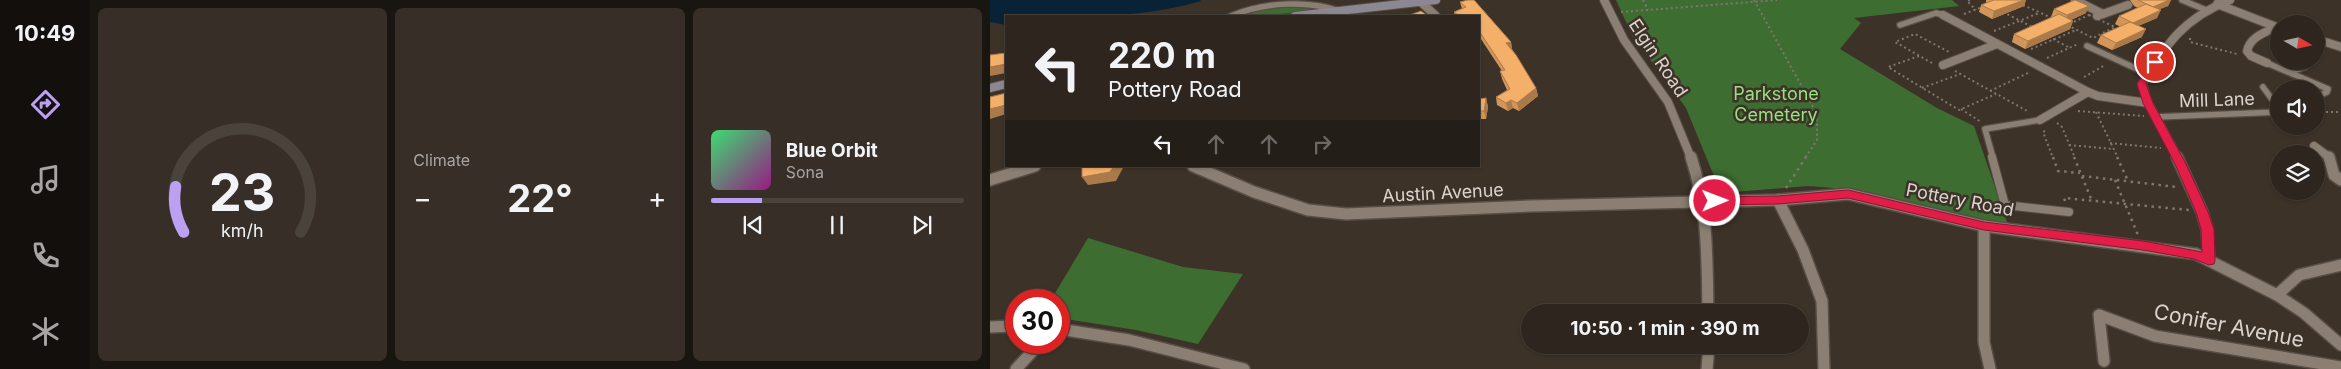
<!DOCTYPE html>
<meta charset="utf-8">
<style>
:root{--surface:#2e261e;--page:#362e27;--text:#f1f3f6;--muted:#a7a5a4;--line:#49433c;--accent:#bca0f2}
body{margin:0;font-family:Inter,sans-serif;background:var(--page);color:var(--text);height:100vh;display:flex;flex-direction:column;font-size:19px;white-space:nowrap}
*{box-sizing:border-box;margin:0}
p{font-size:16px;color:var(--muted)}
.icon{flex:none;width:28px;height:28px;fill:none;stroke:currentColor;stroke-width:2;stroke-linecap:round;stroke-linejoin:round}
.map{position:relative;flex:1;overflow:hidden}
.sheet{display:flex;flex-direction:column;gap:8px;padding:8px;background:#191510;width:900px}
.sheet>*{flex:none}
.top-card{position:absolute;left:15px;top:15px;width:475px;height:152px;border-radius:0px;box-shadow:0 1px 4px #0004,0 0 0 1px var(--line);background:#2e261e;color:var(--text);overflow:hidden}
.needle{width:32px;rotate:99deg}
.tools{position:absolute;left:1280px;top:15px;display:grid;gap:10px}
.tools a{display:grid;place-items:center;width:55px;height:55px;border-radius:50%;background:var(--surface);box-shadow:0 1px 4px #0004,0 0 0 1px var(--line);font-size:25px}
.speed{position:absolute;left:15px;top:289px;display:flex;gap:10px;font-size:25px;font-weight:700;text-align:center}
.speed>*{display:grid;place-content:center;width:65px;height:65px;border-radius:50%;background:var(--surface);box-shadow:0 1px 4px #0004,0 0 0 1px var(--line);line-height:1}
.speed .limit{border:8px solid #d22;background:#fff;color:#111}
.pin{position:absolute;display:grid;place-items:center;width:42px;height:42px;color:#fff;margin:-21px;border:2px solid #fff;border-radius:50%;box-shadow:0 1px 5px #0007}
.me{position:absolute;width:55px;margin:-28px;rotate:89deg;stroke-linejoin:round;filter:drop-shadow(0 0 4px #0008)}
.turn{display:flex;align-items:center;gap:18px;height:105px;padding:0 20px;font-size:22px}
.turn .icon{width:65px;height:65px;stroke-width:2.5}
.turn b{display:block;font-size:35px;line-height:42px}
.lanes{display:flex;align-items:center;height:48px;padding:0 20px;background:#0003;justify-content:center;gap:25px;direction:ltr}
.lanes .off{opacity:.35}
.big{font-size:38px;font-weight:700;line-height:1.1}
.sheet .widget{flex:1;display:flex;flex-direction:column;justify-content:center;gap:8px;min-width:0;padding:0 18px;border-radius:8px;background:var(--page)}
.sheet .dial{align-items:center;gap:0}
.dial svg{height:130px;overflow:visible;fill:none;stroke:var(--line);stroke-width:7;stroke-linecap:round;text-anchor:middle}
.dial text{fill:var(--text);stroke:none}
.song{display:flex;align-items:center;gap:15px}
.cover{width:60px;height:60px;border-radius:8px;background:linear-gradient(135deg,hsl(140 70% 55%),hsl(310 70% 35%))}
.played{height:5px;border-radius:2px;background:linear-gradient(90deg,var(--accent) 20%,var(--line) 20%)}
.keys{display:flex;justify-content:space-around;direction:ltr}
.heat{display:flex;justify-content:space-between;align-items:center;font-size:28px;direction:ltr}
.sheet .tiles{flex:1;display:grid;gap:8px;grid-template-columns:repeat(3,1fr)}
.trip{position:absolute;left:531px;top:304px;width:288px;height:50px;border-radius:25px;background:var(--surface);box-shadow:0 1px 4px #0004,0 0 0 1px var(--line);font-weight:700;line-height:50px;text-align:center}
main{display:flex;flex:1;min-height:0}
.tabs{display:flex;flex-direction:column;width:90px;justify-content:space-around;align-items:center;background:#120f0c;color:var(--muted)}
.tabs .icon{width:35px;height:35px}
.tabs .on{color:var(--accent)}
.tabs b{font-size:22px;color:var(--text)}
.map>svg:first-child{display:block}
</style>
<main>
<nav class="tabs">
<b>10:49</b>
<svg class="icon on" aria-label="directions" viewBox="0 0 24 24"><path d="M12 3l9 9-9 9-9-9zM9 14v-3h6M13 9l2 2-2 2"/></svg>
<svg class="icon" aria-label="music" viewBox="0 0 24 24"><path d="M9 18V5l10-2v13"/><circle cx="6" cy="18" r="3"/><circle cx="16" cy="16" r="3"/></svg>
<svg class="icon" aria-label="phone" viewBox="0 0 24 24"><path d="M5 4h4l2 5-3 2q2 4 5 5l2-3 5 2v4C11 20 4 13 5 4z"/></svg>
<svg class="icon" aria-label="climate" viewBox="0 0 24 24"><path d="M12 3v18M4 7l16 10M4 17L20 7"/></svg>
</nav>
<section class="sheet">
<div class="tiles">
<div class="widget dial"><svg viewBox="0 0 100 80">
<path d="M14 69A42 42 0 1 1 86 69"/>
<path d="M14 69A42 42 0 0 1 9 41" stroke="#bca0f2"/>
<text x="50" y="56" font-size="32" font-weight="700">23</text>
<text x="50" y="72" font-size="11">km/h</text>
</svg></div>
<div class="widget"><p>Climate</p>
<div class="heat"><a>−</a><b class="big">22°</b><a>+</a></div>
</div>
<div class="widget">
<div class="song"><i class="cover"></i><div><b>Blue Orbit</b><p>Sona</p></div></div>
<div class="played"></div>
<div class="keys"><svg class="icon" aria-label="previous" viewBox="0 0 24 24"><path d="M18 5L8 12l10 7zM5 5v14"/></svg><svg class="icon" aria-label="pause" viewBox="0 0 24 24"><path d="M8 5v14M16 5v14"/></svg><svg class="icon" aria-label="next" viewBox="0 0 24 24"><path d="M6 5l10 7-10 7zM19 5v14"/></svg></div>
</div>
</div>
</section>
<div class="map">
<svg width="1351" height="369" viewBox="0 0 1351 369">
<rect width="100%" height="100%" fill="#3d3228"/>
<g fill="#3e6d32">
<polygon points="626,0 962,0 969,6 864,18 871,23 850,49 947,108 984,126 1018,225 993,222 856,189 818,186 731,193 696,108 642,35"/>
<polygon points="298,7 330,9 323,12 251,16 265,11"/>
<polygon points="98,238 193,267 253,274 208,344 146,330 69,318 69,300 61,300"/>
</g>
<path fill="#092336" d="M0,0H210L211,1C148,20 81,16 16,16V25L0,22Z"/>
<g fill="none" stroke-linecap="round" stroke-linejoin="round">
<g stroke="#574e46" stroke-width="8">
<g id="service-far1">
<polyline points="1192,0 1216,10"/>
<path d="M241,16C275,2 316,0 350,11"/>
<polyline points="910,25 946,13 953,15"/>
<polyline points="1097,46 1158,74"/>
<polyline points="1277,63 1338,89 1337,92 1326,97"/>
<polyline points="1301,72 1315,67"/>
<polyline points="1273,87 1289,109"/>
<polyline points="1166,117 1289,112"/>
<polyline points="1003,158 995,129 1050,120"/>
</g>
</g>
<g stroke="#574e46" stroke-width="10">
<polyline id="service" points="1002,157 1015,205 1079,212"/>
</g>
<g stroke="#574e46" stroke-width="10">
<g id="minor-far1">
<polyline points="614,0 634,40 678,102 701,158"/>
<polyline points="1085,0 1113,14 1107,16"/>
<polyline points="432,3 446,16"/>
<polyline points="1227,4 1289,28"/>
<polyline points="1113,14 1138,5"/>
<polyline points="953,15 1098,92 1108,96 1158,103"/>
<polyline points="1326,39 1351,47"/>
<path d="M1277,63L1261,56L1257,51C1260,37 1274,33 1286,27"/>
<polyline points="953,65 1007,44"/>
<polyline points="1050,120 1098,92"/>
<polyline points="1324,146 1340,158"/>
<path d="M1188,158L1158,103L1152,84C1177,43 1194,18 1240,0"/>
</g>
</g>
<g stroke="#574e46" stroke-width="14">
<g id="minor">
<path d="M701,157C718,208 717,259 718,312"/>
<polyline points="1187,157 1212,212 1217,229 1219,260"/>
<polyline points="1339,157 1344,175 1351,180"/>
<polyline points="203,166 264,192 318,210 356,214 541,206 788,200 858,194 994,226 1206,254 1287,295 1314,313 1351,345"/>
<polyline points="0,180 45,166"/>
<polyline points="788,200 813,250 832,301 834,369"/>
<polyline points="994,226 994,342 1000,369"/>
<polyline points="1287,295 1309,275 1351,265"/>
<polyline points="0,327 26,326"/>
<polyline points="69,329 139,340 254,369"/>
<polyline points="1114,361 1109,315 1165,336 1351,367"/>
<polyline points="26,369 51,342"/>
<polyline points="717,369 719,345"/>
</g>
</g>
<g stroke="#574e46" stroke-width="10">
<g id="secondary">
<polyline points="305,16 446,0"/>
<polyline points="0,88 16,84"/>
</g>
</g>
<g stroke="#7f766d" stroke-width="2" stroke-dasharray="2 3" stroke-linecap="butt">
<polyline points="653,0 658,10"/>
<polyline points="764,0 827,114 827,140 815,158"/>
<polyline points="980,0 977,1 986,10"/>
<polyline points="1033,5 1062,18"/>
<polyline points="631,12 787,0"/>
<polyline points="1013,12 1044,28"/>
<polyline points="974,14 992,7"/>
<polygon points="1099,15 1125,27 1103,38 1077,25"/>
<polyline points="1004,31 1049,13"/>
<polyline points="1200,38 1200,42 1247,54"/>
<polyline points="1063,39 1080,48"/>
<polyline points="1041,49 1086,30"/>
<polyline points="929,56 898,67 969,110 1006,94"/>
<polyline points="1057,58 1088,44"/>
<polyline points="942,63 905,42 925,34 959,52"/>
<polyline points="965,71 1039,112"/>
<polyline points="1094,77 1115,65"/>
<polyline points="932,88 970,74"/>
<polyline points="1000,91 1040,72"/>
<polyline points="971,109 991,122"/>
<polyline points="1088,111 1154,116"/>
<polyline points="1106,112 1128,158"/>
<polyline points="1326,112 1351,112"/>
<polyline points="1067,123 1072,127 1085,158"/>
<polyline points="1055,131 1053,132 1063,158"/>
<polyline points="1120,143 1171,148"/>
<polyline points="1079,145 1123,149"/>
</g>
<g stroke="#7f766d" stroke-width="2.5" stroke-dasharray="2.5 4.5" stroke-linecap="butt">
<polyline points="1063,157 1068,171 1090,173"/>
<polyline points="1084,157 1102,201"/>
<polyline points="1127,157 1138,181"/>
<polyline points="1092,176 1187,187"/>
<polyline points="1125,180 1148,235"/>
<polyline points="796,188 816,157"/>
<polyline points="1075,201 1074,198 1199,210"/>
</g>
<use href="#service-far1" stroke="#8b7f73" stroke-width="5.5"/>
<use href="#service" stroke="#8b7f73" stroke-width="8"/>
<use href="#minor-far1" stroke="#8b7f73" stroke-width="8"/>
<use href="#minor" stroke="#8b7f73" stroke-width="11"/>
<use href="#secondary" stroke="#8b8893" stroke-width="8"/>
</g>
<g fill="#d2965a">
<polygon points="478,0 484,0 521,42 522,49 526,55 546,88 548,96 529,111 523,108 518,111 507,105 506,97 517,90 512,79 510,71 512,71 489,36 489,16 465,16 464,12 472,9 470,2"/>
<polygon points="996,0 1036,0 1034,6 1002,19 989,12 991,5 996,3"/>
<polygon points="1140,0 1181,0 1178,6 1169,9 1167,18 1148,26 1152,37 1122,50 1107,43 1111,35 1131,27 1125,24 1129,16 1148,8 1144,6"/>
<polygon points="1064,9 1096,13 1081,20 1083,21 1080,29 1035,49 1022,42 1024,34 1062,17 1061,17"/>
<polygon points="496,98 498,107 496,119 489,119 489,99"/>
</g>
<g fill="#ab7a4a">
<polygon points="1034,0 1036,0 1034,6 1002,19 1004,11"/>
<polygon points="1179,0 1181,0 1178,6 1160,13 1163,7"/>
<polygon points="1099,6 1096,13 1074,23 1077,15"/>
<polygon points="1171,10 1167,18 1139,30 1143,23"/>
<polygon points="1083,21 1080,29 1035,49 1038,41"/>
<polygon points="1156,29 1152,37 1122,50 1126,43"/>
<polygon points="521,42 522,49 517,51 516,43"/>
<polygon points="16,64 16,73 0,76 0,67"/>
<polygon points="546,88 548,96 529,111 527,103"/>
<polygon points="496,98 498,107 496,119 494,111"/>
<polygon points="521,100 523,108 518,111 516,103"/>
<polygon points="16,105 16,114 0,119 0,109"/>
<polygon points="124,166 134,166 126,181 98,185 92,177"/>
</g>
<g fill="#f4af69" stroke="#ab7a4a">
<polygon points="478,0 484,0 521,42 516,43 526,55 546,88 527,103 521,100 516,103 506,97 520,89 510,71 515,70 489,31 489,16 470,16 464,12 476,7 470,2"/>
<polygon points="1004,0 1034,0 1004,11 991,5"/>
<polygon points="1085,0 1099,6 1077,15 1064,9"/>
<polygon points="1148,0 1179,0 1163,7"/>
<polygon points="1156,4 1171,10 1143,23 1129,16"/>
<polygon points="431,11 438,16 417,16"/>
<polygon points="1069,14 1083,21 1038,41 1024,34"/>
<polygon points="1140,22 1156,29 1126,43 1111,35"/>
<polygon points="16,53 16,64 0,67 0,55"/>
<polygon points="16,93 16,105 0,109 0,97"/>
<polygon points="496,98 494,111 489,111 489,99"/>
<polygon points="92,166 124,166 120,172 92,177"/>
</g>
<polygon fill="#e11d48" stroke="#92132f" points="1162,60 1169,62 1156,84 1163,103 1196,164 1218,212 1224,229 1225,260 1224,264 1219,265 1204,259 1153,250 994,230 858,198 788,204 725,205 719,201 725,197 788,196 858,190 994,222 1153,241 1212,252 1211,229 1206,212 1185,164 1153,103 1147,84"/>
<g text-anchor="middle" stroke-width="5" stroke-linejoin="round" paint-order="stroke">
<g font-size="18" fill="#dbd4ce" stroke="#3d3228">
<text transform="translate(668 58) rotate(56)" y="6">Elgin Road</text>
<text transform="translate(1227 100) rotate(-2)" y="6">Mill Lane</text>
<text transform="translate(453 193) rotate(-3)" y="6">Austin Avenue</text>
<text transform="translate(970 200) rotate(11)" y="6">Pottery Road</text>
</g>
<g font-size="18" fill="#95e181" stroke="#3d3228">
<text x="786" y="100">Parkstone<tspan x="786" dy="21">Cemetery</tspan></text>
</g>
<g font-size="21" fill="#dbd4ce" stroke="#3d3228">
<text transform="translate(1239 326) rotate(11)" y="7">Conifer Avenue</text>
</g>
</g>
</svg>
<div class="tools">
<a><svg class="needle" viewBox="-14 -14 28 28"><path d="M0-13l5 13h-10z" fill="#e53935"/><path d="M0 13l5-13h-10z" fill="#a7a5a4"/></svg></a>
<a><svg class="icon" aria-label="sound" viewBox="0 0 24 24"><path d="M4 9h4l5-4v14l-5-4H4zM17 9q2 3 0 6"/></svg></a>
<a><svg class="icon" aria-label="layers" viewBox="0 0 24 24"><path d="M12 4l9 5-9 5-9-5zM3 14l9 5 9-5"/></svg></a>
</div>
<div class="speed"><div class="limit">30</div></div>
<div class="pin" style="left:1165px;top:62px;background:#d93025"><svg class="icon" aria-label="arrive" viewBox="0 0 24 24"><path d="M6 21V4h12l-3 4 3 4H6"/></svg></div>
<svg class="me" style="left:725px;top:201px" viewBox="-20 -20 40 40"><circle r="17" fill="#e11d48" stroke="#fff" stroke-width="3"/><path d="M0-11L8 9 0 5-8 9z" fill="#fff"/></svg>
<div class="trip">10:50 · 1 min · 390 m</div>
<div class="top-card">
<div class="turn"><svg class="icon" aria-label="left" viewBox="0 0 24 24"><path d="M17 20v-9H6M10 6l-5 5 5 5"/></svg><div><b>220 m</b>Pottery Road</div></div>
<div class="lanes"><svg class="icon" aria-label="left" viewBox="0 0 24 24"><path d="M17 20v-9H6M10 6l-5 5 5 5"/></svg><svg class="icon off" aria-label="ahead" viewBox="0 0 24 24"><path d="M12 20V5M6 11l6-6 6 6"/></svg><svg class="icon off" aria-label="ahead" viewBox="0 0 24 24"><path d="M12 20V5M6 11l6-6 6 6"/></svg><svg class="icon off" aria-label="right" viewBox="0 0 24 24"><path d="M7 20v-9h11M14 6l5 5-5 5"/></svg></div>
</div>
</div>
</main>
